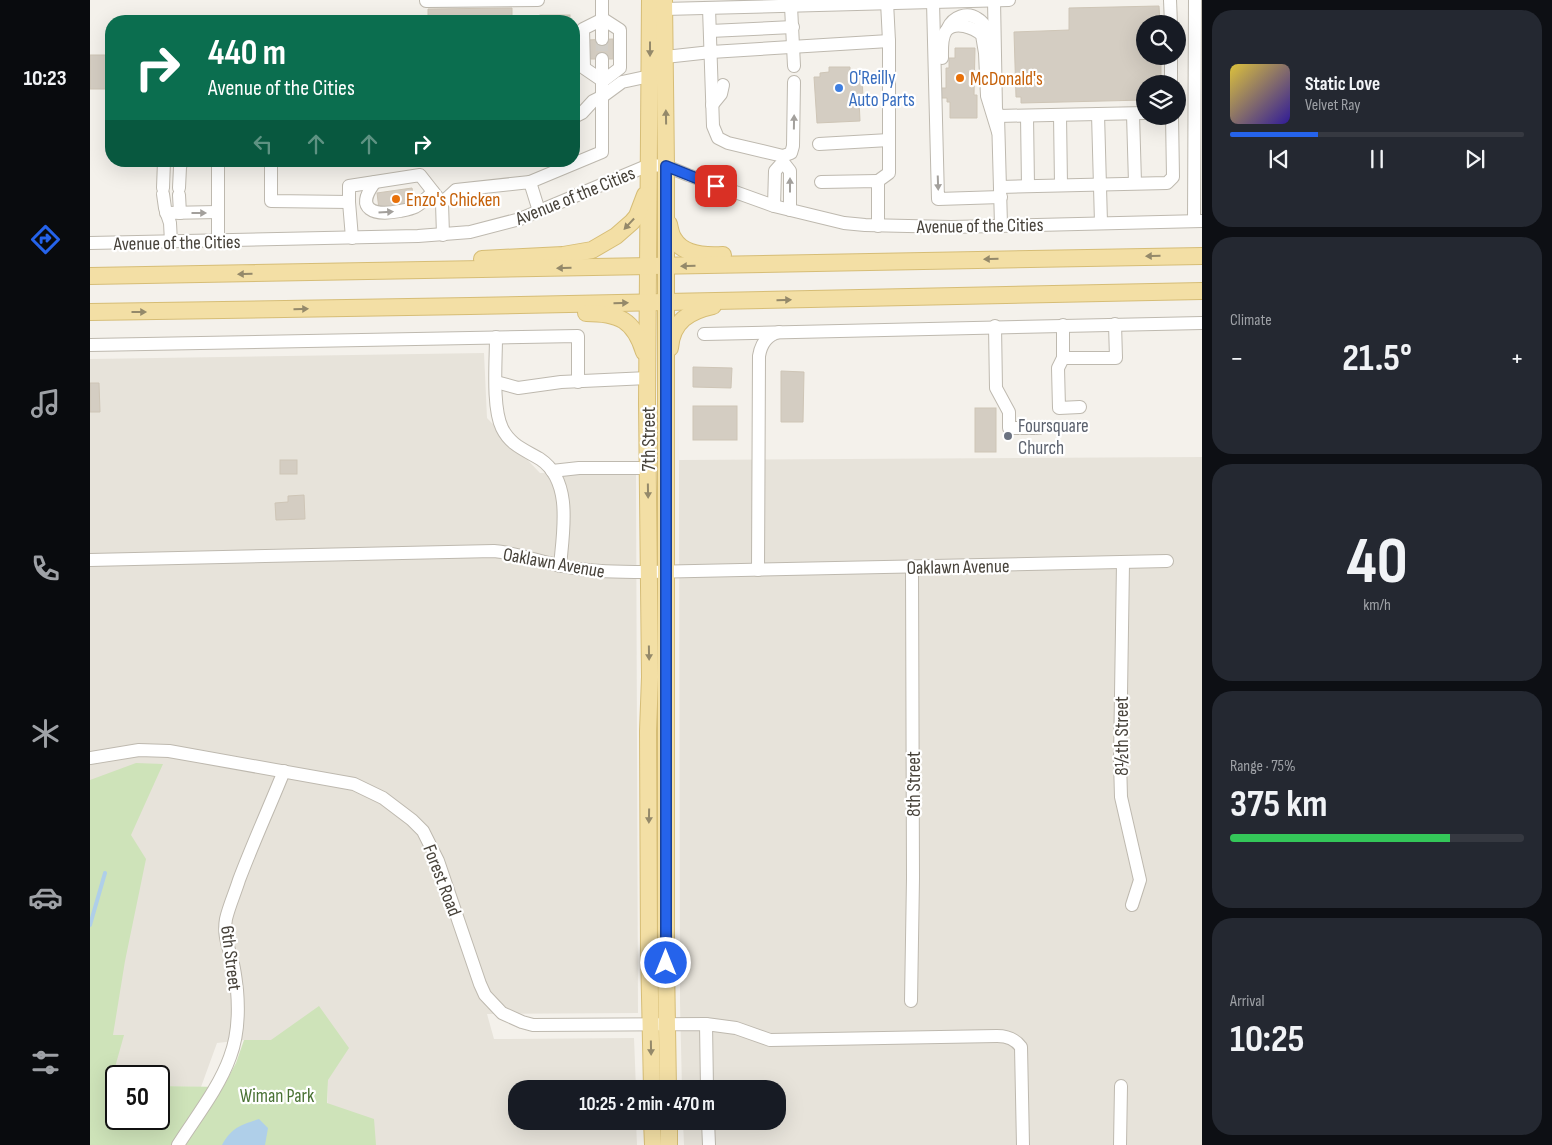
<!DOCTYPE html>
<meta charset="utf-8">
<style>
:root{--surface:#171b24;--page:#242831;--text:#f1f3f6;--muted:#9ea1a6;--line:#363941;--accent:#2563eb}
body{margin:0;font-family:"Sofia Sans Condensed",sans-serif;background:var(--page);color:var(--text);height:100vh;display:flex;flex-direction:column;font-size:19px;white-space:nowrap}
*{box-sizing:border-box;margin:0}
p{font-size:16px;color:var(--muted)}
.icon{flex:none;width:28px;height:28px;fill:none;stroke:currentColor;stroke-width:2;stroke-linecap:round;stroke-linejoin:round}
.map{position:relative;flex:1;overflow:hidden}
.sheet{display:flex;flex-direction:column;gap:10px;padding:10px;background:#0d0f14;width:350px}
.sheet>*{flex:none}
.top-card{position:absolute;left:15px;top:15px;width:475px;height:152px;border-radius:20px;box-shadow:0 5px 20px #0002;background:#0b6e4f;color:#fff;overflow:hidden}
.controls{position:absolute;left:1046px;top:15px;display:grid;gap:10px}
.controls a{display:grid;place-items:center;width:50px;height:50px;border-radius:50%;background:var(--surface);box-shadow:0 5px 20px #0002;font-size:25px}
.speed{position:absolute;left:15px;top:1065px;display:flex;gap:10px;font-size:25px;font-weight:700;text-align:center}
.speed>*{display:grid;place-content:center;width:65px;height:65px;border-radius:50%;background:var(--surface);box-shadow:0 5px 20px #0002;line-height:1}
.speed .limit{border:2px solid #111;border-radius:8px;background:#fff;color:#111}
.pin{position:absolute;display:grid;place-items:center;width:42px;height:42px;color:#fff;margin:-21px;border-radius:10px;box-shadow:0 2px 8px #0006}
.me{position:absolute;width:55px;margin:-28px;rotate:0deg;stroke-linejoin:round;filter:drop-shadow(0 0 4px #0008)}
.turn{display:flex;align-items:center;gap:18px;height:105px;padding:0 20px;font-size:22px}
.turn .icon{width:65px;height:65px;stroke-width:2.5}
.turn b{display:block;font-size:35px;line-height:42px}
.lanes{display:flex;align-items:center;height:48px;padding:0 20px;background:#0003;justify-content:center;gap:25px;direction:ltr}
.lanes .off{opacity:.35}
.big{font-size:38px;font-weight:700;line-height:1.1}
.sheet .card{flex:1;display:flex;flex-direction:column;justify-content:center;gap:8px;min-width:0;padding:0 18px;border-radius:20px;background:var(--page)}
.sheet .dial{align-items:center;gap:0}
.dial b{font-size:65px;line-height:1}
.song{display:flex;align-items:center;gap:15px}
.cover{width:60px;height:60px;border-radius:8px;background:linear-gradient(135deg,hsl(50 70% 55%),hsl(250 70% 35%))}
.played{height:5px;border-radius:2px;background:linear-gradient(90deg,var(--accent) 30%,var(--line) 30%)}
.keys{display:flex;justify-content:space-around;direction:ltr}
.heat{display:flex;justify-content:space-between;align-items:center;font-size:28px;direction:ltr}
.charge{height:8px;border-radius:4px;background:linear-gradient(90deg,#34c759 75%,var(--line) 0)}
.trip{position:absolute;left:418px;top:1080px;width:278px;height:50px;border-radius:20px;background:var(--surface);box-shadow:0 5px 20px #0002;font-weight:700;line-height:50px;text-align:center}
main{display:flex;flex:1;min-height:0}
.menu{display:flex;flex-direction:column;width:90px;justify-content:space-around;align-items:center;background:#090b0e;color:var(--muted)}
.menu .icon{width:35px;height:35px}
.menu .current{color:var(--accent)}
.menu b{font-size:22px;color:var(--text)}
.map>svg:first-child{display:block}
</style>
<main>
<nav class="menu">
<b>10:23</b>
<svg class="icon current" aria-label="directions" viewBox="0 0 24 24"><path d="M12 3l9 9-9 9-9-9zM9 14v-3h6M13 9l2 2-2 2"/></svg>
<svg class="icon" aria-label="music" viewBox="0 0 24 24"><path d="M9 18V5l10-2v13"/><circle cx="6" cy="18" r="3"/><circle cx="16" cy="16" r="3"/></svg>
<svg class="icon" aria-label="phone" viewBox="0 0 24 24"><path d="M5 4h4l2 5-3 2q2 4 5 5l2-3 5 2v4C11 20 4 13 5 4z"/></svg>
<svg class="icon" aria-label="climate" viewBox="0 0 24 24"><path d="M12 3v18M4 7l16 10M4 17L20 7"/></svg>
<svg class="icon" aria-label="car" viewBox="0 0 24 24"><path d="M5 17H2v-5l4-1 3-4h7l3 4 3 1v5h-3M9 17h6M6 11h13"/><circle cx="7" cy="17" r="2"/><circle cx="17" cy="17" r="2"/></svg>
<svg class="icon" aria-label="filters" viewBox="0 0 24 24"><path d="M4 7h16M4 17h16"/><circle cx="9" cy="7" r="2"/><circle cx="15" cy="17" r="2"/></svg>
</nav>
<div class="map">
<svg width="1112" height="1145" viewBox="0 0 1112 1145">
<rect width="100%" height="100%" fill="#f4f1eb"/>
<g fill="#e7e3da">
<polygon points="394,353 397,418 450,473 546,475 548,1013 397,1014 404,1039 544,1038 546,1089 426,1089 426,1121 546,1121 547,1145 237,1145 238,1040 154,1040 127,1043 111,1087 69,1086 69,1076 26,1076 26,1086 19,1086 0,1035 0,359"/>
<polygon points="1112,457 1112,1145 594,1145 593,1121 686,1121 686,1089 592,1089 590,1002 589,460"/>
</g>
<polygon fill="#cee3b9" points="46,763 73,764 41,835 56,859 35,961 23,1035 34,1035 20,1085 26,1086 26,1119 69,1119 69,1086 133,1087 146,1063 154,1040 181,1040 229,1006 259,1048 238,1080 237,1103 284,1119 286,1145 0,1145 0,780"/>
<path fill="#afcfe9" d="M169,1119L178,1128L175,1145H132C142,1127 151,1125 169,1119Z"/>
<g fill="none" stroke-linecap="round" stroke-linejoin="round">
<polyline stroke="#afcfe9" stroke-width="4" points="0,925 15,873"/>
</g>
<g fill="#d4cdc2" stroke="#cec5b6">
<polygon points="1069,6 1070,24 1055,24 1055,56 1071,56 1071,84 1055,84 1055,100 931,103 931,97 926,97 924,32 979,30 979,8"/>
<polygon points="422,8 422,21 338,21 338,9"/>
<rect x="450" y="15" width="30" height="6"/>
<polygon points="523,39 523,59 497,59 497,40"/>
<polygon points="865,48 885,48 884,95 887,95 887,118 860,118 860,102 857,102 857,98 848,98 849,88 856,88 856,68 859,68 859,58 865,58"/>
<rect x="0" y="55" width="16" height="34"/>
<polygon points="739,67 760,67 760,75 772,74 773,98 769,99 770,121 727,123 724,77 730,77 730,73 739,72"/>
<polygon points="322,188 325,205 289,209 287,193"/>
<polygon points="603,367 642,368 641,388 603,387"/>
<polygon points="691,371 714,372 713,422 691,422"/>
<polygon points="0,383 9,383 10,412 0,412"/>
<rect x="603" y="406" width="44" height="34"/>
<rect x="885" y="408" width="21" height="44"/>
<rect x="190" y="460" width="17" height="14"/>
<polygon points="214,495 215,519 186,520 185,503 198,502 198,496"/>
</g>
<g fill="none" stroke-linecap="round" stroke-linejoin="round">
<polyline stroke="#d1cec8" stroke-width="12" stroke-dasharray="12 6" stroke-linecap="butt" points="512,39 512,59"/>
<g stroke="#beb9af" stroke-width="14">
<g id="minor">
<polyline points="512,0 512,39"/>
<polyline points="904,0 906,109 908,116 911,225"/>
<polyline points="1080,0 1081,24"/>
<polyline points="336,1 448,0"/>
<polyline points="843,2 848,199 911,197"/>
<polyline points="701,6 704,66"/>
<polyline points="619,8 623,126 628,138 638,143 693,156 693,162 700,171 700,210"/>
<polyline points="574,9 919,0"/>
<polygon points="513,19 530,30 530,68 513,81 494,68 493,29"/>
<path d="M858,28C863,17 877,11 888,19C892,21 894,25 897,28V41"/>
<polyline points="620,31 703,27"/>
<polyline points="1081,56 1081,84"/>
<polyline points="575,57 621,52 799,41"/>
<path d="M852,58C852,50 851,38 856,31C865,20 884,28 892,35L895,53L897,96L908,132"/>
<polyline points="622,105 631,94 633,85"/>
<polyline points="1008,114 1011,223"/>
<polyline points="1043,114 1045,183"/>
<polyline points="970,115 971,185"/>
<polyline points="908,116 1055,113"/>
<polyline points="937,116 938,186"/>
<polyline points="484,117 492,113 503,101 513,96 532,82 560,76"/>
<polyline points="729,144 799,140"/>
<polyline points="693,156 701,153 703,146 704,82"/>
<polyline points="181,161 181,201 259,202 259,186 330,175 352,203 353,235"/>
<polyline points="788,181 799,173 799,41 797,2"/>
<path d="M285,182C264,210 284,216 310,211C315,210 321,209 325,207C332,203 338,197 343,192"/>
<polyline points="440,182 512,152 512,59"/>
<polyline points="731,182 788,181 788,226"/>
<polyline points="910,187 1077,183 1083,177 1082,116"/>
<polyline points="73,188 74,161"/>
<polyline points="89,188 90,167 92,161"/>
<polyline points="73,194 75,208 80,223 81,242"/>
<polyline points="89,195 90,213"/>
<polyline points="259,202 262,238"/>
<polyline points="352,203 366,190 440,182 449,211"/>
<polyline points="684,206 685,171 693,162"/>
<polyline points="76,213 128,212"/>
<polyline points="1104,221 1105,0"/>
<polyline points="128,241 128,161"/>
<polyline points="0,243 328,236 380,232 430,219 559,165 576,166 598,175 684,206 754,223 775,225 861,227 1112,221"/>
<polyline points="973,325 973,358 1026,358 1025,324"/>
<polyline points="905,326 906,388 919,412 919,428 949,428"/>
<polyline points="614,334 1112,323"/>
<path d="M406,337C406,362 402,407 412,428C420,445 435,450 450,459C483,481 473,532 470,566"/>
<polyline points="0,345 488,336 488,382"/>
<polyline points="973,358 968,368 969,408 990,407"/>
<polyline points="406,382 428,388 471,382 558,378"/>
<polyline points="462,471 489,468 558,468"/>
<path d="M0,560L404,551C428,553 449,562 472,566C501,572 530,572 558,572L1077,561"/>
<polyline points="1033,563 1030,760 1031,797 1050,880 1042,905"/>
<path d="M668,570L669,356C671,344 677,335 689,332"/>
<path d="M0,758L49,750L79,751L264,784L293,798L322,820L333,831L348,861L390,984L395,995L412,1013L432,1022L443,1025L616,1024L646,1028L680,1040L907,1036C918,1036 925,1039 931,1047L933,1145"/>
<polyline points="821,1001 823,878 822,567"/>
<polyline points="616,1024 617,1089"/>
<polyline points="618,1121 619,1145"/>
<path d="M88,1145C105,1118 129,1088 140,1057C148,1036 149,1013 147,990C146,982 145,972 143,964C139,948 133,936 136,919C139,906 145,893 149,880C163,843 179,808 194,771"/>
<polyline points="1030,1145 1031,1086"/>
</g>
</g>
<g stroke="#d6bd76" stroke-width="18">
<g id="major">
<polyline points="560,0 557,404 560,677 558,731 559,950 562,1089"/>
<polyline points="574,0 576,166 576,963 578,1089"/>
<path d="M579,224C580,229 581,235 584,239C593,255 617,256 633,255"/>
<polyline points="392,259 473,255 502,250 526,236 542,222 547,216 555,195"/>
<polyline points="0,276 1112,256"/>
<polyline points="0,312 380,306 1112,291"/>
<path d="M496,313C529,313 544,320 554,352"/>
<path d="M580,348C582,321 600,311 623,306"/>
<polyline points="562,1121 563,1145"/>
<polyline points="579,1121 579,1145"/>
</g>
</g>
<use href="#minor" stroke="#fff" stroke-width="12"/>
<use href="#major" stroke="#f3dfa5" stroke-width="16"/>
</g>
<defs><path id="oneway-solid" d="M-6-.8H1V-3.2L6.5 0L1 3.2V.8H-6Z" transform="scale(1.25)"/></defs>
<g fill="#94896a">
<use href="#oneway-solid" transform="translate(560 49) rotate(90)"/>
<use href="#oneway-solid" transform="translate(576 117) rotate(-91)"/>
<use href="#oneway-solid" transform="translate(539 224) rotate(133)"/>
<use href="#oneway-solid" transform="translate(1063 256) rotate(179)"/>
<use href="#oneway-solid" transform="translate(901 259) rotate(179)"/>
<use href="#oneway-solid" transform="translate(598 266) rotate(179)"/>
<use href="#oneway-solid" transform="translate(474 268) rotate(179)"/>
<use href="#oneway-solid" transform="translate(155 274) rotate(179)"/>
<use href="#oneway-solid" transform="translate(694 300) rotate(-1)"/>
<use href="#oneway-solid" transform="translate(531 303) rotate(-1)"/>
<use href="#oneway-solid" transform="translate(211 309) rotate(-1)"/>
<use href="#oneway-solid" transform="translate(49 312)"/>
<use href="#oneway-solid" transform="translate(558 491) rotate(89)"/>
<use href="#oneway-solid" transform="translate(559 653) rotate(89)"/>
<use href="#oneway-solid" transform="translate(559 816) rotate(91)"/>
<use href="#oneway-solid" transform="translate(561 1048) rotate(89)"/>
</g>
<g fill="#a3a09c">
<use href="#oneway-solid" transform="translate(704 122) rotate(-89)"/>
<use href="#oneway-solid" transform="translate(848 183) rotate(88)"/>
<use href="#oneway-solid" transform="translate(700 185) rotate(-90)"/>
<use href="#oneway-solid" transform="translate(296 212) rotate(-4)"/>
<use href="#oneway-solid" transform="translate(109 213)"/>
</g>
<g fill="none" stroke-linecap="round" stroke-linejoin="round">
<g stroke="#184099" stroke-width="12">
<polyline id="route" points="576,963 576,166 626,186"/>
</g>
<use href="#route" stroke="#2563eb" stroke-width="9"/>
</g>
<g fill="#e8710a" stroke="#fff" stroke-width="2">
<circle cx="870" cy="78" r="5"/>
<circle cx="306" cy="199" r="5"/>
</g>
<circle fill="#3f7fe0" stroke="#fff" stroke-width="2" cx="749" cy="88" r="5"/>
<circle fill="#6b7280" stroke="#fff" stroke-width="2" cx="918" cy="436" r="5"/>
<g text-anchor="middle" stroke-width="4.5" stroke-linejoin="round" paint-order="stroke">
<g font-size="19" fill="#366cbe" stroke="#fff" text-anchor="start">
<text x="759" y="84">O'Reilly<tspan x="759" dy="22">Auto Parts</tspan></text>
</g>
<g font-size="19" fill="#c56008" stroke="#fff" text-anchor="start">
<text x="880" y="85">McDonald's</text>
<text x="316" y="206">Enzo's Chicken</text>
</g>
<g font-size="19" fill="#47423a" stroke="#fff">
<text transform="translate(485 195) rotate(-22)" y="7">Avenue of the Cities</text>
<text transform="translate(890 225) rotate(-1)" y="7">Avenue of the Cities</text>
<text transform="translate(87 242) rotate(-1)" y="7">Avenue of the Cities</text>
<text transform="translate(558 439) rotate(-90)" y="7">7th Street</text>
<text transform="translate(464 562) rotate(10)" y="7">Oaklawn Avenue</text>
<text transform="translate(868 566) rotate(-1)" y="7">Oaklawn Avenue</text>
<text transform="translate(1031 736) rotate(-90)" y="7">8½th Street</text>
<text transform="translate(823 784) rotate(-90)" y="7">8th Street</text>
<text transform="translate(353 880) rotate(69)" y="7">Forest Road</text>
<text transform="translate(142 958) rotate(83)" y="7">6th Street</text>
</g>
<g font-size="19" fill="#5b616d" stroke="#fff" text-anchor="start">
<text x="928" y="432">Foursquare<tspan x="928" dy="22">Church</tspan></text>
</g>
<g font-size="19" fill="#497233" stroke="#fff">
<text x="187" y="1102">Wiman Park</text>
</g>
</g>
</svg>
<div class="controls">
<a><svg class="icon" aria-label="search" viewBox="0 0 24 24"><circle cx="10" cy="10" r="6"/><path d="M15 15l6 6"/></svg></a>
<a><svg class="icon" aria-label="layers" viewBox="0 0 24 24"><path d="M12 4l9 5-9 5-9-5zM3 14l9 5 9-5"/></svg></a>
</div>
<div class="speed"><div class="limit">50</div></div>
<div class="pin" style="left:626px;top:186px;background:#d93025"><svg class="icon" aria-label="arrive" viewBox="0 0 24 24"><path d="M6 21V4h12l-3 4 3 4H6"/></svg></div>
<svg class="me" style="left:576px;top:963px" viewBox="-20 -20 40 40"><circle r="17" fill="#2563eb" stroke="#fff" stroke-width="3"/><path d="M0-11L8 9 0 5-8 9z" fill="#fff"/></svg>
<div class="trip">10:25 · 2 min · 470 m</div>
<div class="top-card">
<div class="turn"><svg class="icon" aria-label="right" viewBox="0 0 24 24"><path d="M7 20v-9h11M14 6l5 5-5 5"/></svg><div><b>440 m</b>Avenue of the Cities</div></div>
<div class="lanes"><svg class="icon off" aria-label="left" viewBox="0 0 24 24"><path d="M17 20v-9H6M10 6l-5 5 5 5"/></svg><svg class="icon off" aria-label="ahead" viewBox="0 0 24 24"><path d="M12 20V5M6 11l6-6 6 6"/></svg><svg class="icon off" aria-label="ahead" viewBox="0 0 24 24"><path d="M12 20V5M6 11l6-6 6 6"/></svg><svg class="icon" aria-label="right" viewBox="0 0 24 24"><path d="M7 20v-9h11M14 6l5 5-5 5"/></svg></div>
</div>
</div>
<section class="sheet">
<div class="card">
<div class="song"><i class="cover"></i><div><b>Static Love</b><p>Velvet Ray</p></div></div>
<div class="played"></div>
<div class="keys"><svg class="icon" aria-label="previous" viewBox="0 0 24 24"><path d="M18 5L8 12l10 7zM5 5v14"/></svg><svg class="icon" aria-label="pause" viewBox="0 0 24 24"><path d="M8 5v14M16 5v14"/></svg><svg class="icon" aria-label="next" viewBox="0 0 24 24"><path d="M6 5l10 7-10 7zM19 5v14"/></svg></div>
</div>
<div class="card"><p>Climate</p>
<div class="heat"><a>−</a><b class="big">21.5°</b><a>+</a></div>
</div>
<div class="card dial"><b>40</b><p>km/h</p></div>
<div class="card"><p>Range · 75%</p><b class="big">375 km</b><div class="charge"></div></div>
<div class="card"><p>Arrival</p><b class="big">10:25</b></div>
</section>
</main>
